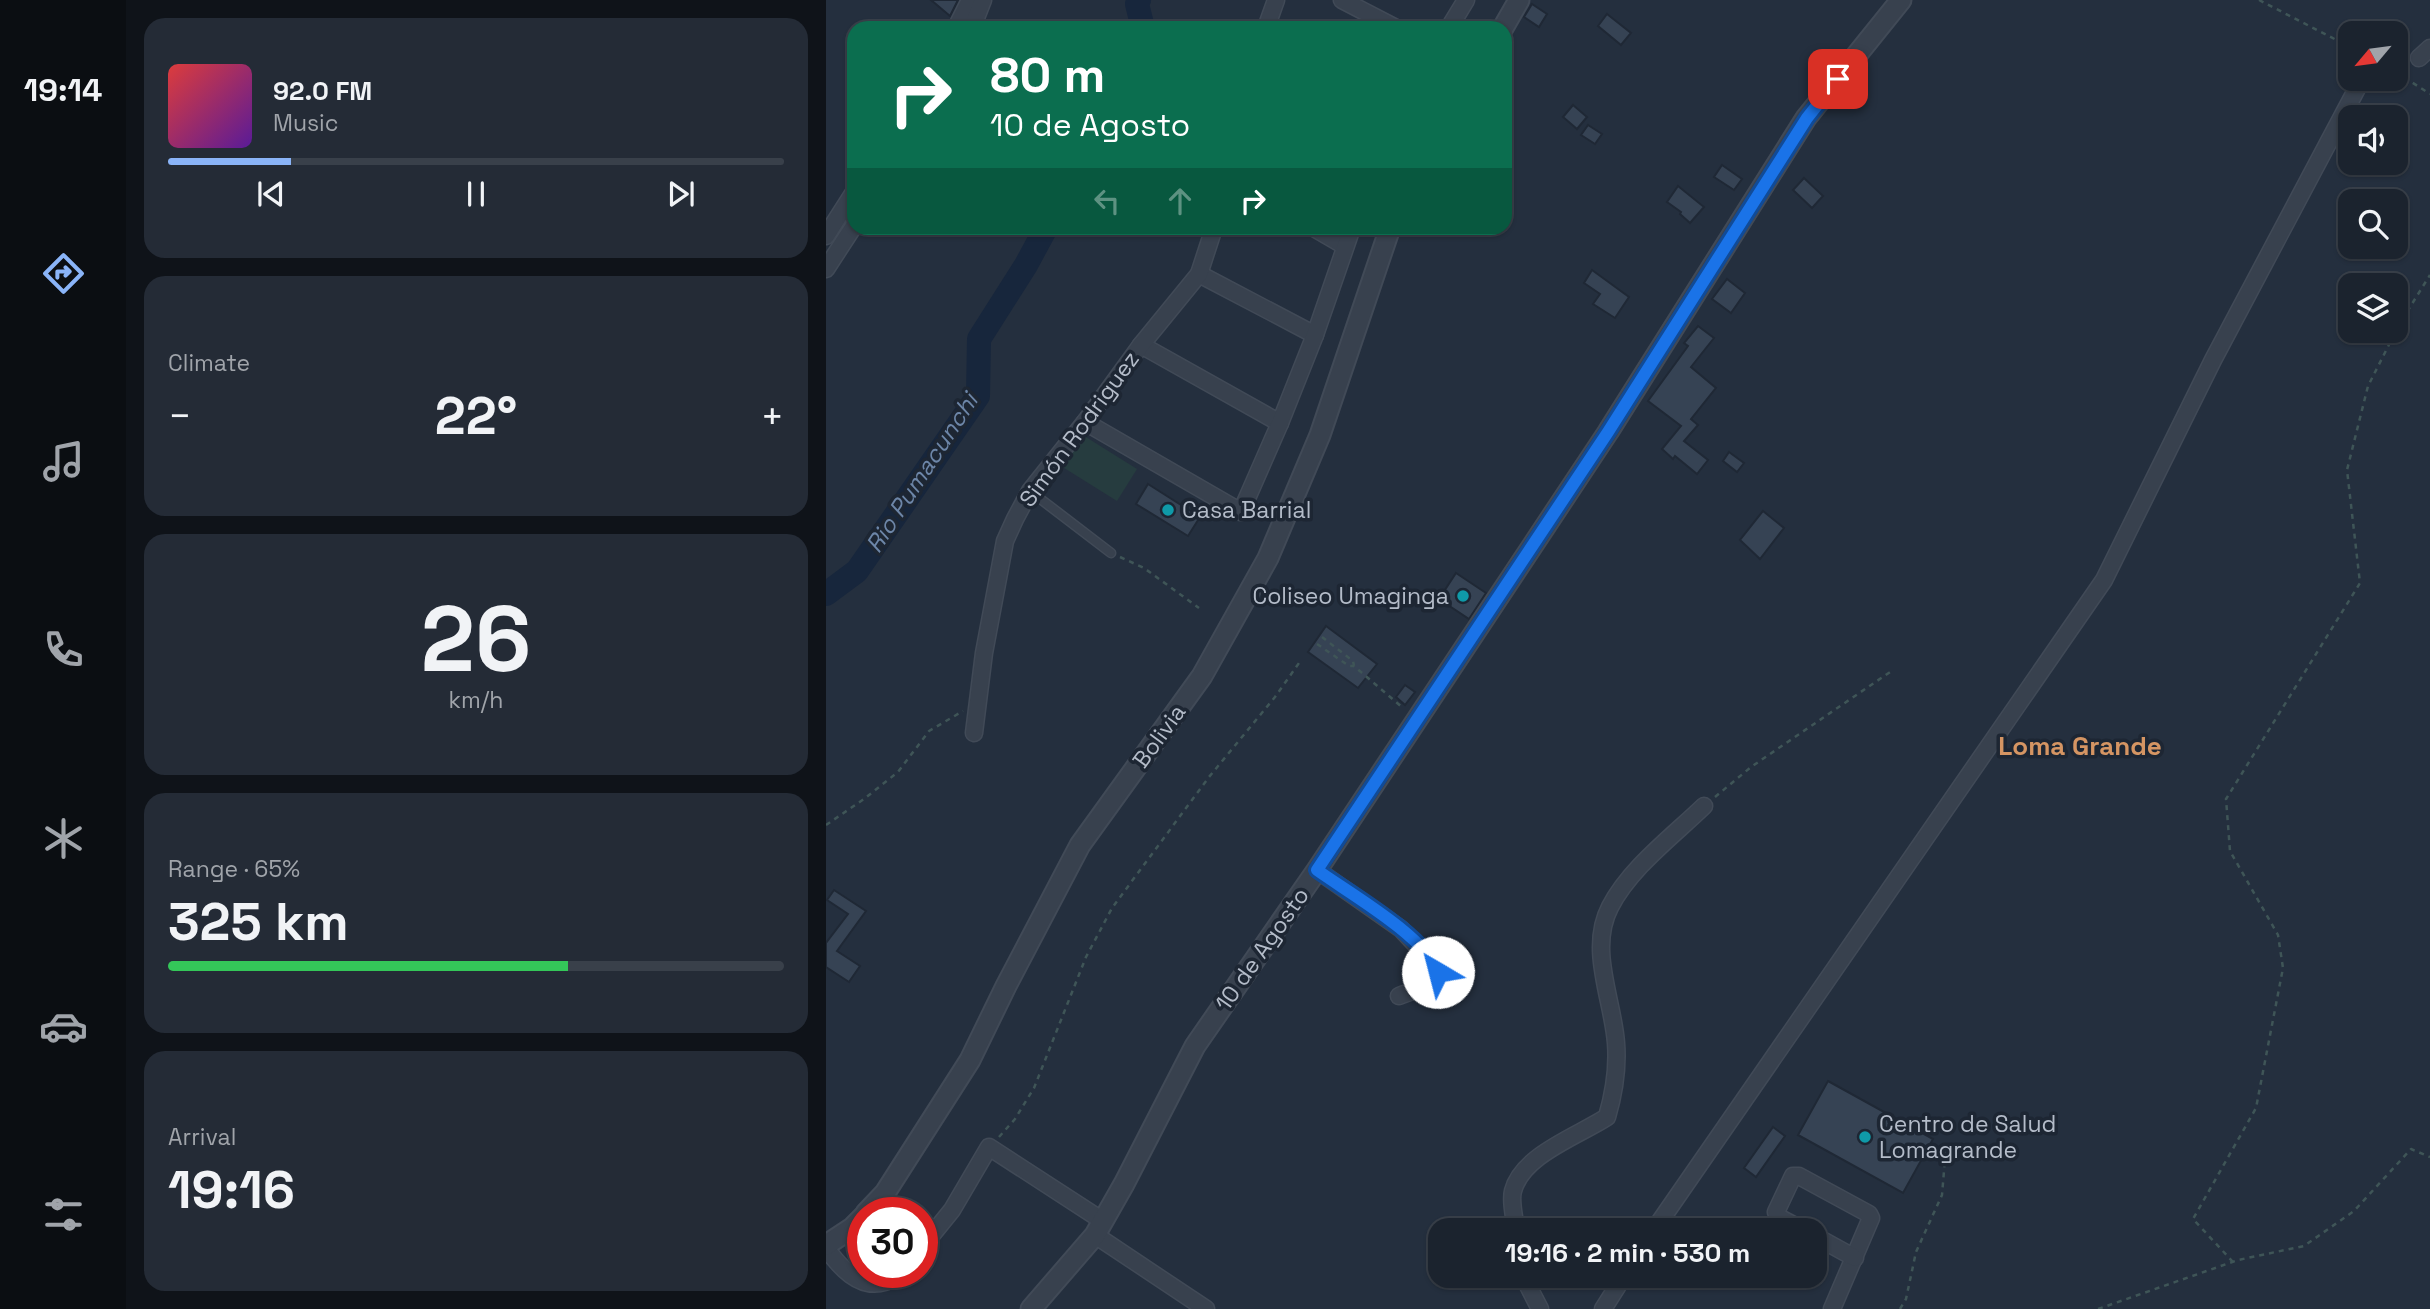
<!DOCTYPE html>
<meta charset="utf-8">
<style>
:root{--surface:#1b232e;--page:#242b36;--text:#f1f3f6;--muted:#a0a4aa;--line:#39404a;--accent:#8ab4f8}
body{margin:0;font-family:"Space Grotesk",sans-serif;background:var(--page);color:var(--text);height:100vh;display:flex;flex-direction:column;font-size:26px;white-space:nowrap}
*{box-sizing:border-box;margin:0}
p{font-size:23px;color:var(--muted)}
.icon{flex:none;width:38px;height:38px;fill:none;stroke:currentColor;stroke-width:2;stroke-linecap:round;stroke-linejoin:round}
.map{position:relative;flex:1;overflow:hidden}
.sheet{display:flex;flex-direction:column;gap:18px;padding:18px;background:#0f1319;width:700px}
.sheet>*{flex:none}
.hud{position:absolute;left:21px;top:21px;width:665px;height:214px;border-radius:21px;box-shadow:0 2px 5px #0004,0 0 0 2px var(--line);background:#0b6e4f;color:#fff;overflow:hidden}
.needle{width:46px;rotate:241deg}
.buttons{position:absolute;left:1512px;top:21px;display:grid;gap:14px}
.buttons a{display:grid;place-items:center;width:70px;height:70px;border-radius:14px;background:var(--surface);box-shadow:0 2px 5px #0004,0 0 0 2px var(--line);font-size:35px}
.speed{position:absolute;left:21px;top:1197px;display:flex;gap:14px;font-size:35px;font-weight:700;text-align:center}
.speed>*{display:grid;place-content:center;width:91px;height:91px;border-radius:50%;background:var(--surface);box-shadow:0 2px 5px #0004,0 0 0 2px var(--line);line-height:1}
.speed .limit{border:10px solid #d22;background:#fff;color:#111}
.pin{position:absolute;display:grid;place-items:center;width:60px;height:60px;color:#fff;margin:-30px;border-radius:14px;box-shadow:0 4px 10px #0006}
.me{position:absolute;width:77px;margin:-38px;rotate:323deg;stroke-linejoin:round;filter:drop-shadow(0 0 5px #0008)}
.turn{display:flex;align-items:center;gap:24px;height:147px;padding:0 28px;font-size:32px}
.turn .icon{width:91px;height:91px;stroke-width:2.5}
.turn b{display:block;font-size:49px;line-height:60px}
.lanes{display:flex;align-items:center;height:66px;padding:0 28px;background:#0003;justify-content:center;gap:35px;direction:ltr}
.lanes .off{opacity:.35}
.big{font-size:52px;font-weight:700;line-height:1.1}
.sheet .card{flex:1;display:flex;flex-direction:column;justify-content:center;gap:10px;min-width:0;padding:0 24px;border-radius:21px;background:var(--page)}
.sheet .dial{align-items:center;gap:0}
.dial b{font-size:91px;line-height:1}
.song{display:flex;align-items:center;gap:21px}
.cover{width:84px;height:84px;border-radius:10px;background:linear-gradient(135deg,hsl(0 70% 55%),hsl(270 70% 35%))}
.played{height:7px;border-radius:4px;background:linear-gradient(90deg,var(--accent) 20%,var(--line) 20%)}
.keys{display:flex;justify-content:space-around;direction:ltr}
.heat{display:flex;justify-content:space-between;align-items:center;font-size:38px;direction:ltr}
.charge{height:10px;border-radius:5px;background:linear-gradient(90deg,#34c759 65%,var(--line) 0)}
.trip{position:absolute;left:602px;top:1218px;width:399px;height:70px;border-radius:21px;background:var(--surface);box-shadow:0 2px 5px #0004,0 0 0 2px var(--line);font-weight:700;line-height:70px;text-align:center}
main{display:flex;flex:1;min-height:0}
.tabs{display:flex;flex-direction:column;width:126px;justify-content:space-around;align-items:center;background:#0b0e12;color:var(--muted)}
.tabs .icon{width:49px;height:49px}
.tabs .current{color:var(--accent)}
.tabs b{font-size:32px;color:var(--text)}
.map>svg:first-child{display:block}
</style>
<main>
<nav class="tabs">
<b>19:14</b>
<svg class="icon current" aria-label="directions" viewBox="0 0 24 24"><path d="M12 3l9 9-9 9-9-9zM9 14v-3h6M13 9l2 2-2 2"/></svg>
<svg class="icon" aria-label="music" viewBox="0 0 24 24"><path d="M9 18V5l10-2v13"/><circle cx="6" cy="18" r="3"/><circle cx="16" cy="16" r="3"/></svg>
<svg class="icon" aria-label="phone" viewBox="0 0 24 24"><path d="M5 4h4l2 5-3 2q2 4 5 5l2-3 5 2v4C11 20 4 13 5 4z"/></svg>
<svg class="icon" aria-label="climate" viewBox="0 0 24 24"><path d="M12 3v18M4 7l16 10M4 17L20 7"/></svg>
<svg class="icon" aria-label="car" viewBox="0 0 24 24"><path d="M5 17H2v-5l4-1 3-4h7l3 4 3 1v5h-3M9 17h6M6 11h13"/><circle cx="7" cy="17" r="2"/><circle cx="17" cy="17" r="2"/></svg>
<svg class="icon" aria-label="filters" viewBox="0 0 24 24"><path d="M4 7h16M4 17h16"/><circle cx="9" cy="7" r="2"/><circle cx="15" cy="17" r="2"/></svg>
</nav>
<section class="sheet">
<div class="card">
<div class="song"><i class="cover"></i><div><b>92.0 FM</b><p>Music</p></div></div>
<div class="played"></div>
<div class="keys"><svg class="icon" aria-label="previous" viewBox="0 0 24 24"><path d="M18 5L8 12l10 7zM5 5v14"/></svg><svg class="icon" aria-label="pause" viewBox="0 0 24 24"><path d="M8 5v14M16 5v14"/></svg><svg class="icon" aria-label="next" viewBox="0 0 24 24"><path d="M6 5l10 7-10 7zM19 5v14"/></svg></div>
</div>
<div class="card"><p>Climate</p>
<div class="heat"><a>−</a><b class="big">22°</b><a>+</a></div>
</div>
<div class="card dial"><b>26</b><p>km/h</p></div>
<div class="card"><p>Range · 65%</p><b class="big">325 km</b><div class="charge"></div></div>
<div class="card"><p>Arrival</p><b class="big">19:16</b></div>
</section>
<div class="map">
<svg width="1604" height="1309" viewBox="0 0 1604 1309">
<rect width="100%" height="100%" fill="#242f3e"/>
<polygon fill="#263c3f" points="255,434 311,469 291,501 235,466"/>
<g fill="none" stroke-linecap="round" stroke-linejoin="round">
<g stroke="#17263c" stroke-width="24">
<polyline points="313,0 311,4 317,28"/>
<polyline points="0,594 31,571 152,396 153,339 200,265 220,228"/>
</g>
</g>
<g fill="#364354" stroke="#1f2835" stroke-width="2">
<polygon points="105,0 132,0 124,16"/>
<polygon points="706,4 721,14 713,27 698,17"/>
<polygon points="781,14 805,33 795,45 772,26"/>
<polygon points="747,105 761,117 751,129 737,117"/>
<polygon points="762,125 776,134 769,144 755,135"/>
<polygon points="896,165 916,179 908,190 888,177"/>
<polygon points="978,178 997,196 986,208 967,190"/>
<polygon points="852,186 878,207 864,223 854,214 855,212 841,202"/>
<polygon points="766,270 803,297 789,318 767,304 774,294 758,283"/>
<polygon points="901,279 919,293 905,313 886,299"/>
<polygon points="872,326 888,338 865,367 890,388 865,419 872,425 858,441 882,460 871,474 849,456 847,459 836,449 855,426 822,401 862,346 858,343"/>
<polygon points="903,452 918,463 911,472 897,461"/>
<polygon points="322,484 374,517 362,536 310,504"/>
<polygon points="937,511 958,528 934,559 914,540"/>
<polygon points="630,573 660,593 643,619 613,599"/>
<polygon points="500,626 551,664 532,688 482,652"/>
<polygon points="579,685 589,692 579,705 570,697"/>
<polygon points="8,890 40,911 11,951 34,966 23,982 0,967 0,943 22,914 1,900"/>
<polygon points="1002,1081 1107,1139 1077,1193 972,1135"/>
<polygon points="947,1127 959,1136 930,1177 918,1168"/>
</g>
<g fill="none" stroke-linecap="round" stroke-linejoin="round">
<g stroke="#414a57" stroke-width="11">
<polyline id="service" points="204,491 285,553"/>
</g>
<g stroke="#414a57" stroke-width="19">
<g id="minor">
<polyline points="516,0 570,28"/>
<polyline points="130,28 144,0"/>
<polyline points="146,28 157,0"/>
<polyline points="440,28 450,0"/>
<polyline points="623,28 640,0"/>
<polyline points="1593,58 1604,48"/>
<polyline points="488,228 519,246"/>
<polyline points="0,236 28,192"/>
<polyline points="0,269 28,226"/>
<polyline points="373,274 489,335"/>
<polyline points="315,345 454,423"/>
<polyline points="259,422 415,512 454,423 489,335 526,228"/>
<polyline points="148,733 158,653 179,541 189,519 204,491 259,422 315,345 373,274 388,228"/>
<path d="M491,870L575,929L609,965L612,972C604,987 588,990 573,996"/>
<path d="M690,1230C689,1219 684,1202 687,1191C696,1155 752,1136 781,1117C788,1093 792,1068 790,1043C787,1000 762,949 784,907C804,868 847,836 878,806"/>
<polyline points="828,1230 1278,580 1387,360 1536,79"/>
<polyline points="977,1230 954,1218 950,1212 967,1176 973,1176 1043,1214 1045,1218 1006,1309"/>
<polyline points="269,1235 380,1309"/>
<polyline points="989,1236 1029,1258"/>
<polyline points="96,1247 126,1210 163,1147 277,1221"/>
<path d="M0,1248C13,1266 33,1290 59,1282C64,1281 69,1275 73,1272"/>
<polyline points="697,1276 714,1309"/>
<polyline points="777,1309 798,1276"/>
</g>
</g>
<g stroke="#414a57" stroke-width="23">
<g id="tertiary">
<polyline points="677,28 693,0"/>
<polyline points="40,1213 59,1193 144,1060 180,986 254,845 376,676 442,558 494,435 564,228"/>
<polyline points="0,1245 26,1228 37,1217"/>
<polyline points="205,1309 269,1235 298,1184 369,1046 491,870 782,432 980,118 1075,0"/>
</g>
</g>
<g stroke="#3f5557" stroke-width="2.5" stroke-dasharray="5 5" stroke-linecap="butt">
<polyline points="1433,0 1524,47"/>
<polyline points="1570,72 1604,94"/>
<polyline points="294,557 318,568 373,608"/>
<polyline points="496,637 527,661 528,666 577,708"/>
<polyline points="491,644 523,666 528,666"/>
<polyline points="889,797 925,767 1067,670"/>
<polyline points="0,825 38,799 72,772 103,731 137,711"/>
<polyline points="173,1137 189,1119 208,1088 260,957 286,908 383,777 449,697 473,663"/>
<polyline points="1407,1262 1367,1219 1430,1108 1457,968 1452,935 1404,851 1400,799 1534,583 1521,470 1542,386 1574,323 1604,275"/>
<polyline points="1074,1309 1080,1299 1090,1252 1116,1195 1120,1147"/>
<polyline points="1272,1309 1412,1260 1478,1246 1528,1211 1585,1149 1604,1157"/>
</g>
<use href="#service" stroke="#38414e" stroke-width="8"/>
<use href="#minor" stroke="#38414e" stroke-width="16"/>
<use href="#tertiary" stroke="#38414e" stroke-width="19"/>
</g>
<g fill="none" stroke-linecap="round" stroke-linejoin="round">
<g stroke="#114b97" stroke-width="18">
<path id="route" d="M612,972C599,936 523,893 491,870L782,432L981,118L1012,79"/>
</g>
<use href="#route" stroke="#1a73e8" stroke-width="12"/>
</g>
<g fill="#0f9aa8" stroke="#1d2633" stroke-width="2.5">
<circle cx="342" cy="510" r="7"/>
<circle cx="637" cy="596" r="7"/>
<circle cx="1039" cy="1137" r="7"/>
</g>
<g text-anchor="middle" stroke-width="7" stroke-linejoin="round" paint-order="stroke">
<g font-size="23" fill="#b4bcc9" stroke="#1d2633">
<text transform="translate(253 429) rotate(-54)" y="8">Simón Rodriguez</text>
<text transform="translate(333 736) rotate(-54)" y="8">Bolivia</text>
<text transform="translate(436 949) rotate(-55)" y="8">10 de Agosto</text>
</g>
<g font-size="23" fill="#b4bcc9" stroke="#1d2633" text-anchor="start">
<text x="356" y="518">Casa Barrial</text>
<text x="623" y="604" text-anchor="end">Coliseo Umaginga</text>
<text x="1053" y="1132">Centro de Salud<tspan x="1053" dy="26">Lomagrande</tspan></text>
</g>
<g font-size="24" font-style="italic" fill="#6d86a8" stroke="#1d2633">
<text transform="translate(96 473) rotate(-57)" y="8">Rio Pumacunchi</text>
</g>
<g font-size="26" font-weight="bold" fill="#d59563" stroke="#1d2633">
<text x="1254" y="755">Loma Grande</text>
</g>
</g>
</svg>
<div class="buttons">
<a><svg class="needle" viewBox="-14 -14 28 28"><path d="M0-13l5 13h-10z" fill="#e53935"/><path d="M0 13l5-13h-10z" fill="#a0a4aa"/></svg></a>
<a><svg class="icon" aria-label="sound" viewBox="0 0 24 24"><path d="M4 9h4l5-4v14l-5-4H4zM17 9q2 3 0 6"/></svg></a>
<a><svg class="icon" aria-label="search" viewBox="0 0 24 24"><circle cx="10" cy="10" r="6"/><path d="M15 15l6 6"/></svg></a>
<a><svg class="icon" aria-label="layers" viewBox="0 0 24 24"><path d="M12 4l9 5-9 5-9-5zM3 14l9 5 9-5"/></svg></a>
</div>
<div class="speed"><div class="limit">30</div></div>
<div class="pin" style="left:1012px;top:79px;background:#d93025"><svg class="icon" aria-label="arrive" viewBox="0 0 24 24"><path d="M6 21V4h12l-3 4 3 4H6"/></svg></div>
<svg class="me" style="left:612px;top:972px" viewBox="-20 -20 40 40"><circle r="19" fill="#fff"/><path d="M0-13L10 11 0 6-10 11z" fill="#1a73e8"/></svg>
<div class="trip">19:16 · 2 min · 530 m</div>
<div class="hud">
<div class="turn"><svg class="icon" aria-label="right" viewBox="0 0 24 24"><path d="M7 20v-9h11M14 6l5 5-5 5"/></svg><div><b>80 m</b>10 de Agosto</div></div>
<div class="lanes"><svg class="icon off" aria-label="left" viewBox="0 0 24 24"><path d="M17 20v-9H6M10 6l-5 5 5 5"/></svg><svg class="icon off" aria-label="ahead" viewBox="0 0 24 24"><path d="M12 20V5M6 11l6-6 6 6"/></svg><svg class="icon" aria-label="right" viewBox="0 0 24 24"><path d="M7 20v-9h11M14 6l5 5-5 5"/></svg></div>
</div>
</div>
</main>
